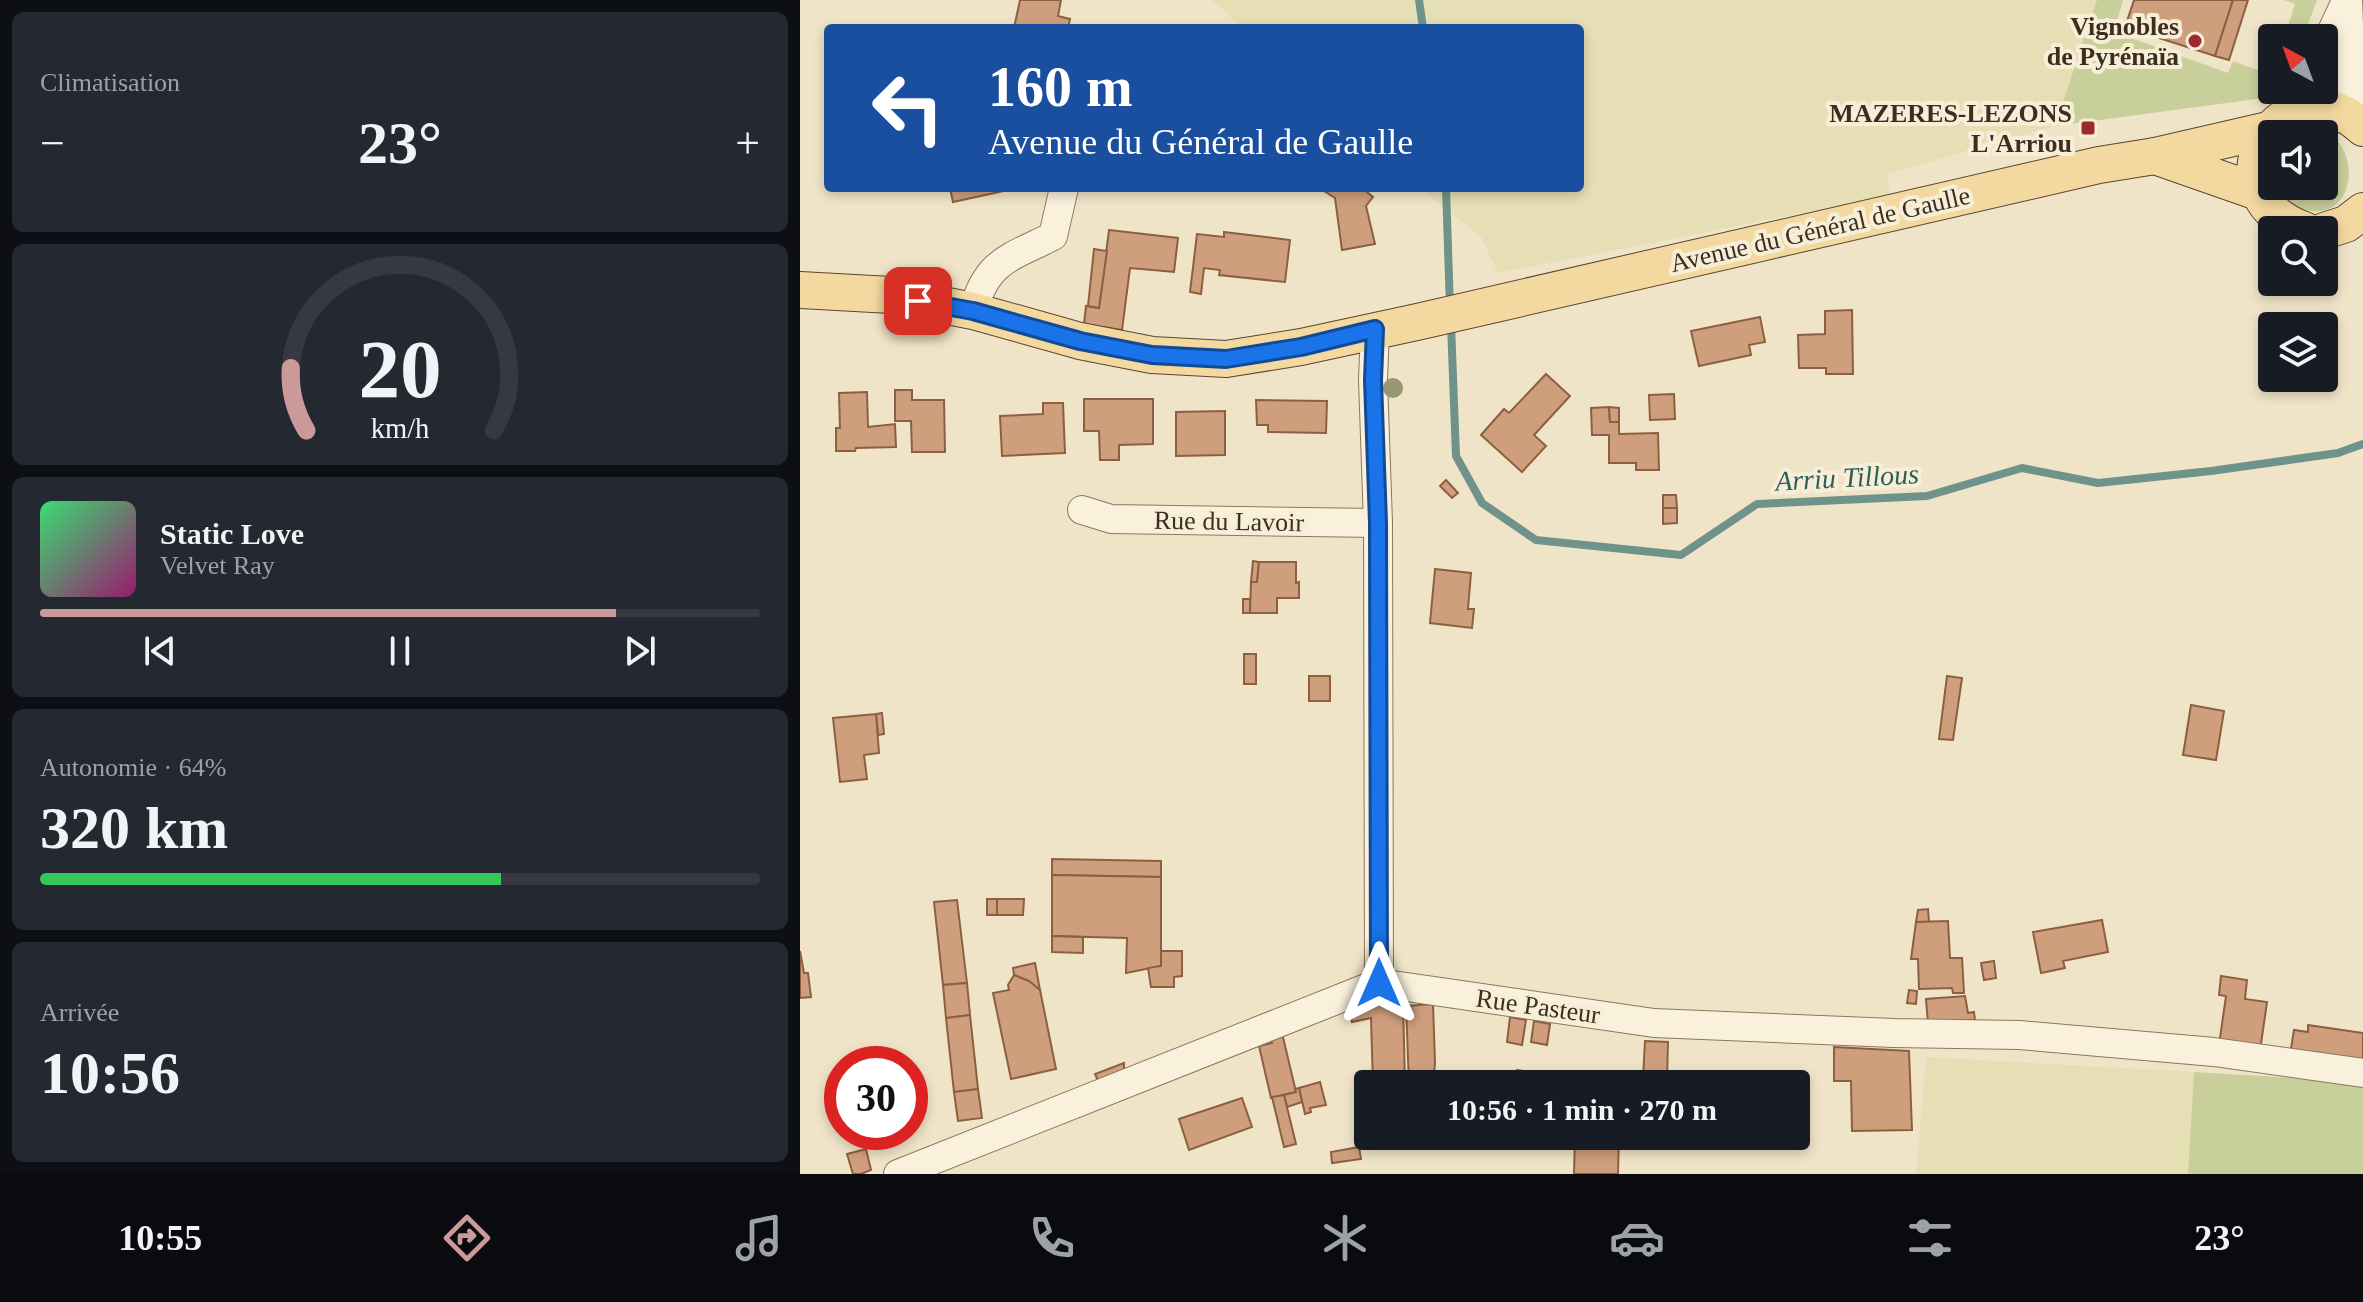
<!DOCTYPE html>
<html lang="fr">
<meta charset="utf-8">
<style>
:root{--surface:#171b24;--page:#242831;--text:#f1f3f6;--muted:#9ea1a6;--line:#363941;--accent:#cc999b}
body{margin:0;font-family:Georgia,serif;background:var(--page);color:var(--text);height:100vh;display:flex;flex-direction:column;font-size:30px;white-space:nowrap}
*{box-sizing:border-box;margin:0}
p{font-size:26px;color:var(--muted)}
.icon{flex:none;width:44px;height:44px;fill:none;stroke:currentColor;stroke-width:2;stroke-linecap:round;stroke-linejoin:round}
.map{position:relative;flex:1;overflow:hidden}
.sheet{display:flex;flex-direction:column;gap:12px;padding:12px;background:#0d0f14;width:800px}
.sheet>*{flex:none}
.guide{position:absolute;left:24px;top:24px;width:760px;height:168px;border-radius:8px;box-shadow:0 4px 12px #0003;background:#1a4fa0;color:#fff;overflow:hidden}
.needle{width:52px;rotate:319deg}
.buttons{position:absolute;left:1458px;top:24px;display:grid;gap:16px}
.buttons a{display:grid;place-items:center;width:80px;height:80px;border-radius:8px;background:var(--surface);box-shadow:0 4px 12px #0003;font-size:40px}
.speed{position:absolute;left:24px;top:1046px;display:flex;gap:16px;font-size:40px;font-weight:700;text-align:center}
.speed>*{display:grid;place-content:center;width:104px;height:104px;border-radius:50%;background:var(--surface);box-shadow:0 4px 12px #0003;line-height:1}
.speed .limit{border:12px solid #d22;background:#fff;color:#111}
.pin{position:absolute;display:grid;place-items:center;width:68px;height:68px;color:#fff;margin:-34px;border-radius:16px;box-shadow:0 4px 12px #0006}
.me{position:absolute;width:88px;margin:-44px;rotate:0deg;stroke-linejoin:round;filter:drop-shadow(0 0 6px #0008)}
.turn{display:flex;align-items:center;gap:28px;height:168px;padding:0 32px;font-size:36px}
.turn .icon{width:104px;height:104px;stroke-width:2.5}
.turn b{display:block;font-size:56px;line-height:68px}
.big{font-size:60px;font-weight:600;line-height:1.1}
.sheet .widget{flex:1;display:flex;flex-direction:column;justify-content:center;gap:12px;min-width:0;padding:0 28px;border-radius:12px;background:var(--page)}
.sheet .dial{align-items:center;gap:0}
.dial svg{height:208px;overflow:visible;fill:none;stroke:var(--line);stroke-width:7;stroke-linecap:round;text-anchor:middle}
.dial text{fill:var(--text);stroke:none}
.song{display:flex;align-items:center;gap:24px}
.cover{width:96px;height:96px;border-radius:12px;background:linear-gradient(135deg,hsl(140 70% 55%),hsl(320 70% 35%))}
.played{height:8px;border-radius:4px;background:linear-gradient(90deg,var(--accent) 80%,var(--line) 80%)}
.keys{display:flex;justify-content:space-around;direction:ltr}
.heat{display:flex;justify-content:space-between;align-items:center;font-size:44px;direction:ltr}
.charge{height:12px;border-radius:6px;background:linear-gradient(90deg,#34c759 64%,var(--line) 0)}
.trip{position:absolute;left:554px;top:1070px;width:456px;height:80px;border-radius:8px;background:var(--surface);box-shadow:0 4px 12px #0003;font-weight:600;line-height:80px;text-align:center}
.tab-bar{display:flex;height:128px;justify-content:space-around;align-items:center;background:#090b0e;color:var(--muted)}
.tab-bar .icon{width:56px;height:56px}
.tab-bar .active{color:var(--accent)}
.tab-bar b{font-size:36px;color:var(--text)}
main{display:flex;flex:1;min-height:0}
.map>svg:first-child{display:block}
</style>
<main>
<section class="sheet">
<div class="widget"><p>Climatisation</p>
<div class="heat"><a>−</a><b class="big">23°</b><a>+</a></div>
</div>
<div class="widget dial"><svg viewBox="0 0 100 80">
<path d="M14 69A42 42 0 1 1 86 69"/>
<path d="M14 69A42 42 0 0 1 8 45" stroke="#cc999b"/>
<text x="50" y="56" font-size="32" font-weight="700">20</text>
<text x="50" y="72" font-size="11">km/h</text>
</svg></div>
<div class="widget">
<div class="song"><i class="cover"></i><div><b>Static Love</b><p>Velvet Ray</p></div></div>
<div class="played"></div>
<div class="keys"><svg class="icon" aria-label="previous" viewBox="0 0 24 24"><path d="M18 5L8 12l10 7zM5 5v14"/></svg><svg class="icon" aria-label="pause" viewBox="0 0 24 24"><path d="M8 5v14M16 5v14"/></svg><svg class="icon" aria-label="next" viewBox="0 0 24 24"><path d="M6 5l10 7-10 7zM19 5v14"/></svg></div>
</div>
<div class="widget"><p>Autonomie · 64%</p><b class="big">320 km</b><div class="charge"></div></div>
<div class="widget"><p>Arrivée</p><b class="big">10:56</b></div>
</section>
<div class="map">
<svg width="1563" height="1174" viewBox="0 0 1563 1174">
<rect width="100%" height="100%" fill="#f0e4c8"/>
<g fill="#e6deb5">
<polygon points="412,0 1297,0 1255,126 1087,174 1090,196 698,273 681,237 620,188 780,188 780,28 443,28"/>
<polygon points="1126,1057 1394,1072 1388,1174 1116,1174"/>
</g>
<g fill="#c9cf9b">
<polygon points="1297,0 1323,0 1314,32 1428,73 1433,61 1471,75 1472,72 1473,90 1464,98 1255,126"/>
<polygon points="1484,0 1517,0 1503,38 1484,38 1495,4"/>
<path d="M1507,129C1563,126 1563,223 1506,210C1493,207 1483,198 1478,186H1524V134H1494Z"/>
<polygon points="1394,1072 1563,1082 1563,1174 1388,1174"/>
</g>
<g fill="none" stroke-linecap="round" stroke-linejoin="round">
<g stroke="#6f938a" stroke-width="8">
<polyline points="619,0 623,28"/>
<polyline points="646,188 650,307"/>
<polyline points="651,324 656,456 682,503 736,540 881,555 957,504 1127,496 1222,468 1298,483 1411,471 1538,453 1563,444"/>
</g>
</g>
<g fill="#cf9f7d" stroke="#8d5f41" stroke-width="2">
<polygon points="220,0 261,0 258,16 270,19 268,28 214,28"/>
<polygon points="1334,0 1433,0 1415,56 1325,27"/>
<polygon points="1433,0 1448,0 1429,60 1415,56"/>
<polygon points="150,188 213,188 213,189 153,202"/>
<polygon points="526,188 562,188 573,197 566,206 575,244 542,250 535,198 524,191"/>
<polygon points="309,230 378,238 374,272 330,268 322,330 284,324 286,306 299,308"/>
<polygon points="424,232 490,240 485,282 419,275 420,270 404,268 401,294 390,292 397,234 424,237"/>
<polygon points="294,249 307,251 299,308 288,306"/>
<polygon points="1052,310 1053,374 1026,374 1026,368 999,368 998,335 1025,334 1025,311"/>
<polygon points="960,317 965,342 949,345 951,355 899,366 891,331"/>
<polygon points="746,374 770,396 734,435 746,446 722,472 681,435 704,409 709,413"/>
<polygon points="95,390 112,390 112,400 144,400 145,452 112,452 111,421 95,421"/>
<polygon points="67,392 68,427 95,424 96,447 56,448 55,451 36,451 36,428 40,428 39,393"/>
<polygon points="874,394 875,419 850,420 849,395"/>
<polygon points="284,399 353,399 353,444 319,445 319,460 300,460 299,431 284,431"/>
<polygon points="456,400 527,401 526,433 468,432 468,425 457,425"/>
<polygon points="243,403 263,403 265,453 202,456 200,416 243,414"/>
<polygon points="809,407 810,422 819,422 819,434 858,433 859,470 836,470 836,463 809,463 809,435 792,435 791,408"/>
<polygon points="809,407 819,408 819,422 810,422"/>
<polygon points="425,411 425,455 376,456 376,412"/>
<polygon points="646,480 658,493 652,498 640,486"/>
<polygon points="863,495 876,495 877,508 863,508"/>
<polygon points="863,508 877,508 877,523 863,524"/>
<polygon points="453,561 459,562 457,582 451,582"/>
<polygon points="459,562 496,562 496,583 499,582 499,598 477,598 477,613 450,613 451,582 457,582"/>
<polygon points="635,569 671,573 668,609 674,609 672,628 630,623"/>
<rect x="443" y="599" width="7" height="14"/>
<rect x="444" y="654" width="12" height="30"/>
<rect x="509" y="676" width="21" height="25"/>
<polygon points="1147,676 1162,678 1153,740 1139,739"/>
<polygon points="1391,705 1424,711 1416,760 1383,755"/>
<polygon points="82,713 84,734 78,735 76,714"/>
<polygon points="76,714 79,753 64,755 67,779 40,782 33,718"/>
<polygon points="252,859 361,861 361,877 252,875"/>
<polygon points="252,875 361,877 361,966 326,973 327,938 252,936"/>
<rect x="187" y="899" width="10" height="16"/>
<polygon points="197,899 224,899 223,915 197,915"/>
<polygon points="157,900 167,983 143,985 134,902"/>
<polygon points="1128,909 1129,922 1116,922 1118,910"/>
<polygon points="1302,920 1308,952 1263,961 1265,968 1241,973 1233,932"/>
<polygon points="1148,921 1150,958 1162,958 1164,993 1153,993 1152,988 1119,989 1118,959 1111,959 1116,922"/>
<polygon points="252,936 283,937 283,953 252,952"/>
<polygon points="0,951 4,973 8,973 11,997 0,998"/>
<polygon points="361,951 382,951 382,976 374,977 374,987 351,987 348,968 361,966"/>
<polygon points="1194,961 1196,978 1184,980 1181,963"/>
<polygon points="235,963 240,990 229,981 214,975 213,968"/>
<polygon points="214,975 229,981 240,990 256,1069 211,1079 193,993 209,990 208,985"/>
<polygon points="1421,976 1447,980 1445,999 1467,1002 1460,1051 1419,1045 1426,996 1419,995"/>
<polygon points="167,983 170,1015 146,1018 143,985"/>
<polygon points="1109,990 1117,991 1116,1004 1107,1003"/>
<polygon points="1165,996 1168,1013 1174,1012 1175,1020 1128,1024 1126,999"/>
<polygon points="603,1001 605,1084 573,1084 571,1018 552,1022 549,1008 572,1002"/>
<polygon points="633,1004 635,1063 633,1084 609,1084 606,1006"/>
<polygon points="170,1015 178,1089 154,1092 146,1018"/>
<polygon points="710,1017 726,1020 722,1045 707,1042"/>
<polygon points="734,1021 750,1024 747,1045 731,1042"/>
<polygon points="1508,1025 1563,1033 1563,1065 1490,1055 1494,1030 1508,1032"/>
<polygon points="482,1033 496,1092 471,1098 459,1046 472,1043 470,1038"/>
<polygon points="845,1041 868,1042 867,1079 843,1078"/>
<polygon points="1034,1047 1109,1051 1112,1130 1052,1131 1051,1081 1034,1081"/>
<polygon points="324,1063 324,1072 298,1081 295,1074"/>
<polygon points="717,1070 728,1072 727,1084 715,1083"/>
<polygon points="936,1071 983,1072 983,1084 936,1084"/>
<polygon points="764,1072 839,1082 839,1084 762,1084"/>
<polygon points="520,1082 526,1105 510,1108 511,1112 505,1114 499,1088"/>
<polygon points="499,1088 502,1102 487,1107 484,1095 496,1092 495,1089"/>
<polygon points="178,1089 182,1118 158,1121 154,1092"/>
<polygon points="484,1095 496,1144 484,1147 472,1097"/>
<polygon points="442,1098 452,1127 389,1150 379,1119"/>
<polygon points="775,1136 819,1136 818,1174 774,1174"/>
<polygon points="559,1147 561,1159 532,1163 531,1152"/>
<polygon points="66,1149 71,1170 61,1174 53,1174 47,1154"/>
</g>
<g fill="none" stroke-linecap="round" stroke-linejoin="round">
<g stroke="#8d765c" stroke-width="30">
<g id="minor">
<polyline points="1548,0 1553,118"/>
<polyline points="1524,48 1546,1"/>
<path d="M173,311C187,260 210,258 253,236L264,188"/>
<polyline points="575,329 573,380 578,523 579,983"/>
<polyline points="282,510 311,519 578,523"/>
<polyline points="98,1174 579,983 854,1023 1094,1033 1219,1035 1414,1052 1563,1073"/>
</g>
</g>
<g stroke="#5b4430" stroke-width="38">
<g id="major">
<polyline points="1355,156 1458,192"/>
<path d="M1504,230C1398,191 1487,56 1563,128"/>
<polyline points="1524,231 1546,224 1563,211"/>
<polyline points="0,290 91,295 173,311 280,341 352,355 426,359 501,347 617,322 1299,165 1355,156 1468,130"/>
</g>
</g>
<use href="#minor" stroke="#faf1dc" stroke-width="28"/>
<use href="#major" stroke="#f3d9a0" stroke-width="36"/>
</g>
<circle fill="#96986f" cx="593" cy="388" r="10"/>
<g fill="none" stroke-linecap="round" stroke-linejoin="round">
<g stroke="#114b97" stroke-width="20">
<polyline id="route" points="118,301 173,311 280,341 352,355 426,359 501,347 575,329 573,380 578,523 579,983"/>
</g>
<use href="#route" stroke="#1a73e8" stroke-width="14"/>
</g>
<g fill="#9e2a2b" stroke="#f7eed8" stroke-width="3">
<circle cx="1395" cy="41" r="8"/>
<rect x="1280" y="120" width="16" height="16" rx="4"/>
</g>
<g text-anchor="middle" stroke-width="8" stroke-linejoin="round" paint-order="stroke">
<g font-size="26" font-weight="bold" fill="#3d2e20" stroke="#f7eed8" text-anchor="end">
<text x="1379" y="35">Vignobles<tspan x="1379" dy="30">de Pyrénaïa</tspan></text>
<text x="1272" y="122">MAZERES-LEZONS<tspan x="1272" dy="30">L'Arriou</tspan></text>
</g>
<g font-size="26" fill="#3d2e20" stroke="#f7eed8">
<text transform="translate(1020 229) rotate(-13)" y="9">Avenue du Général de Gaulle</text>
<text transform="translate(429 521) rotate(1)" y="9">Rue du Lavoir</text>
<text transform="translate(738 1006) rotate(8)" y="9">Rue Pasteur</text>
</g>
<g font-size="28" font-style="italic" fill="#2f5d5a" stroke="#f7eed8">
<text transform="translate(1047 477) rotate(-3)" y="10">Arriu Tillous</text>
</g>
</g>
</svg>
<div class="buttons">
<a><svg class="needle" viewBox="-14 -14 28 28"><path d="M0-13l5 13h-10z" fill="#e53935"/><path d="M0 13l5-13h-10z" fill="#9ea1a6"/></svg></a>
<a><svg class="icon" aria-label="sound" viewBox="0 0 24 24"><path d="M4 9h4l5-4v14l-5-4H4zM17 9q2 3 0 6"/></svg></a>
<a><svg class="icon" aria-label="search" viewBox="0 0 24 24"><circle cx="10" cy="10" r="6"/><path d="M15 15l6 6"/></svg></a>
<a><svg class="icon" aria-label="layers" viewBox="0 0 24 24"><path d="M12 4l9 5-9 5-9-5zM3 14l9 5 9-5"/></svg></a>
</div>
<div class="speed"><div class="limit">30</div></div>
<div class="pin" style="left:118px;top:301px;background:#d93025"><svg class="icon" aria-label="arrive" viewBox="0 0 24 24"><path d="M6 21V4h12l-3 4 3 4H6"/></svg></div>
<svg class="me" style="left:579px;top:983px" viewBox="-20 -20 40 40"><path d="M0-17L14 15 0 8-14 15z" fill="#1a73e8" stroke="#fff" stroke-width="4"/></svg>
<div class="trip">10:56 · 1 min · 270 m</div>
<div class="guide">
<div class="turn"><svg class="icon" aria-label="left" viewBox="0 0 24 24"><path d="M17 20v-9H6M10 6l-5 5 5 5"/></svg><div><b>160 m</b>Avenue du Général de Gaulle</div></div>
</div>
</div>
</main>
<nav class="tab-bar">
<b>10:55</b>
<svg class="icon active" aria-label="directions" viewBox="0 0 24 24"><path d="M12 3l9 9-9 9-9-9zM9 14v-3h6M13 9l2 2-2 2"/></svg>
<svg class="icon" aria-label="music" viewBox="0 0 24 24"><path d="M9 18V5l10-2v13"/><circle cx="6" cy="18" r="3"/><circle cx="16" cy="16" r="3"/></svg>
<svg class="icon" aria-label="phone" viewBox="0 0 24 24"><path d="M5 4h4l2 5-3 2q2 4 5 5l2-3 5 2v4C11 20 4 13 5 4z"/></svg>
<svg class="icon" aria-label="climate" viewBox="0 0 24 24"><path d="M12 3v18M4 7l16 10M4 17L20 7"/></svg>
<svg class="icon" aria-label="car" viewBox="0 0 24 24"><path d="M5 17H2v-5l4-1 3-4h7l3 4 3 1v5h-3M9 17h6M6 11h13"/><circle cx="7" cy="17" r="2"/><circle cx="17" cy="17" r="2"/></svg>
<svg class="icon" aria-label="filters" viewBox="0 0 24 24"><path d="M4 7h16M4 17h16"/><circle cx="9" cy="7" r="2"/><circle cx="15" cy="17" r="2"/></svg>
<b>23°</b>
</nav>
